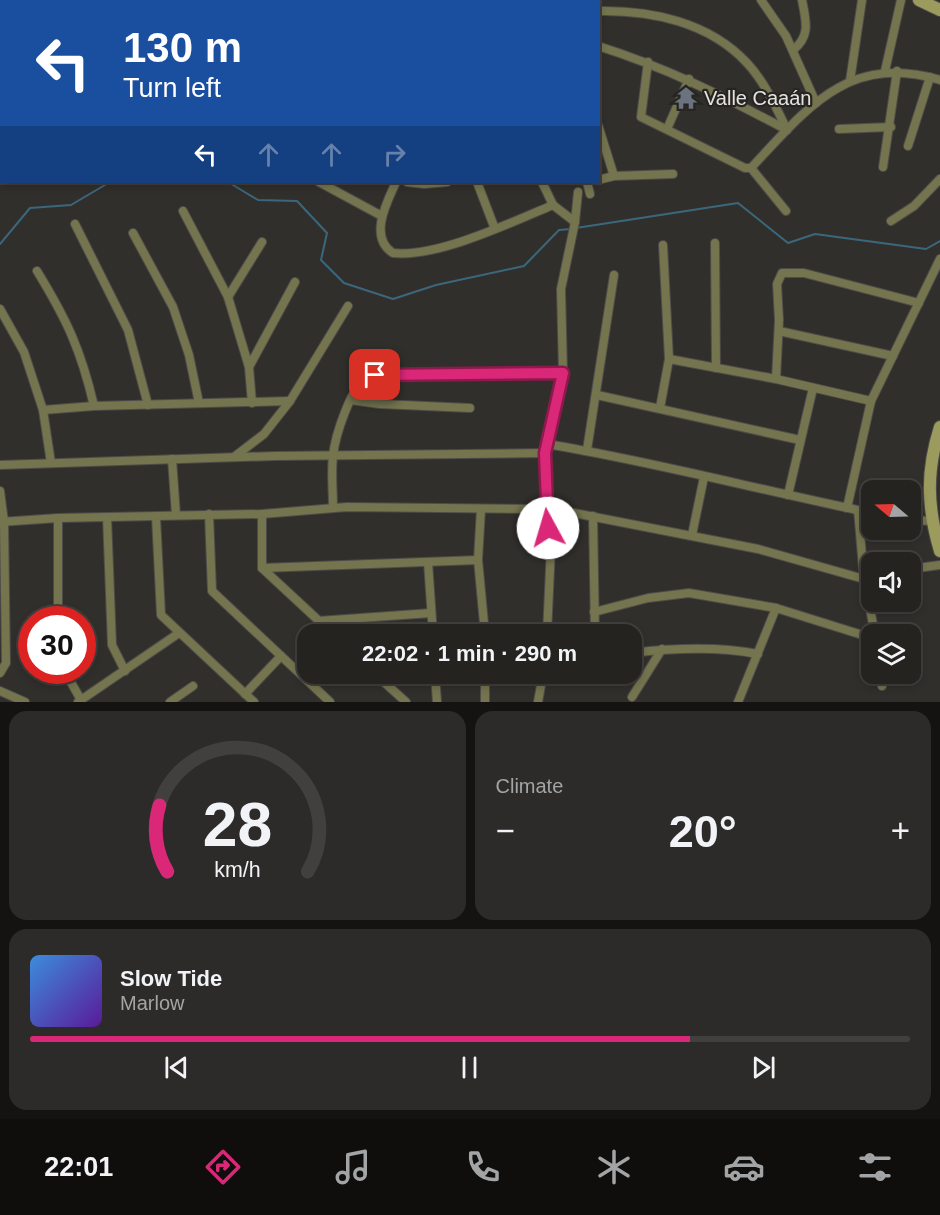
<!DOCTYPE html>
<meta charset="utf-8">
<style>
:root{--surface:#252320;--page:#2d2b29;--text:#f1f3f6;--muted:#a3a4a5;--line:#42403e;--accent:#db2777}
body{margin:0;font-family:Arial,sans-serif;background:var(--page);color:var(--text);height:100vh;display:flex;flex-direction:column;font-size:22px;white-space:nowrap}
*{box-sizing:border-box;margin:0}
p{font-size:20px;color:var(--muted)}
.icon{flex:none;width:33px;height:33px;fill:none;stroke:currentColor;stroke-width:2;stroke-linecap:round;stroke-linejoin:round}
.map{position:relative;height:702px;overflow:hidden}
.panel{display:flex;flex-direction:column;gap:9px;padding:9px;background:#141312;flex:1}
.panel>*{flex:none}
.guide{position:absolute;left:0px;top:0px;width:600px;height:183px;box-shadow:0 3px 9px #0003,0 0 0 2px var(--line);background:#1a4fa0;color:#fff;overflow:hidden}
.needle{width:39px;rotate:289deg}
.fabs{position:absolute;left:861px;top:480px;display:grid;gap:12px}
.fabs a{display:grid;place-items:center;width:60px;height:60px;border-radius:12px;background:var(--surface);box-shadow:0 3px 9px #0003,0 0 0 2px var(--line);font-size:30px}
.speed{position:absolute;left:18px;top:606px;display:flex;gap:12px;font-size:30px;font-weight:700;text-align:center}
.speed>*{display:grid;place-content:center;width:78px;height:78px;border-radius:50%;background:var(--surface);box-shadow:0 3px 9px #0003,0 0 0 2px var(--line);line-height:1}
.speed .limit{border:9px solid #d22;background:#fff;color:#111}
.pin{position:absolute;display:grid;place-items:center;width:51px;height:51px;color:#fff;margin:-26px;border-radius:12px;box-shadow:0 3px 9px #0006}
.me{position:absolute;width:66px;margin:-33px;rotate:354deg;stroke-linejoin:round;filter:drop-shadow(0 0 4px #0008)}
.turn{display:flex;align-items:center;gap:21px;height:126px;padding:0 24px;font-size:27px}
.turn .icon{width:78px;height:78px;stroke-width:2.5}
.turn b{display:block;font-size:42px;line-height:51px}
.lanes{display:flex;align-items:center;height:57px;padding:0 24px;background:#0003;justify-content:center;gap:30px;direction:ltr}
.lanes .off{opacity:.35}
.big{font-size:45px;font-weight:800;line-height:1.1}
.panel .card{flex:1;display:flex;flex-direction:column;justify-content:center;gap:9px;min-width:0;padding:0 21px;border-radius:18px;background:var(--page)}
.panel .dial{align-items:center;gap:0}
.dial svg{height:156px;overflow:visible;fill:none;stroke:var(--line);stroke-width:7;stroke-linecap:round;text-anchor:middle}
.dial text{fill:var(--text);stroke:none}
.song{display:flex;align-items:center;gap:18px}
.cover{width:72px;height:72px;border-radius:9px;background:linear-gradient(135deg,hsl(210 70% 55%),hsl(270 70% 35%))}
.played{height:6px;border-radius:3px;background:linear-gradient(90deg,var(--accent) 75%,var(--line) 75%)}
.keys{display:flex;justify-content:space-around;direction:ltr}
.heat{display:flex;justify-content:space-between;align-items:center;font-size:33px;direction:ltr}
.panel .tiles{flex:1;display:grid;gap:9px;grid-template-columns:1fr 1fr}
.card:last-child{grid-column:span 2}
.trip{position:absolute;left:297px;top:624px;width:345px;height:60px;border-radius:18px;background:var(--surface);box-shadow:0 3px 9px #0003,0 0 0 2px var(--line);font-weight:800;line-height:60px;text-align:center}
.menu{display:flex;height:96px;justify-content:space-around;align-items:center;background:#0f0e0d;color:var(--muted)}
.menu .icon{width:42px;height:42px}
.menu .selected{color:var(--accent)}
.menu b{font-size:27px;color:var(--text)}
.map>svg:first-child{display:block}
</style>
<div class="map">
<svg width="940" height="702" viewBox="0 0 940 702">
<rect width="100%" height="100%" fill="#312f2b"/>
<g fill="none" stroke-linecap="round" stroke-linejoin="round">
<g stroke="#3b677d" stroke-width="2">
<polyline points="228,182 258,200 297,201 327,233 321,260 344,283 393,299 436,285 524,266 559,230 571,229"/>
<polyline points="576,228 738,203 788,243 815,234 926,249 940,241"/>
<polyline points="0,244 30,208 71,205 110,182"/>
</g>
<g stroke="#4e4c48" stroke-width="10">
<g id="street">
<polyline points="48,0 48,2"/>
<polyline points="102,0 102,2"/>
<polyline points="152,0 152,2"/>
<polyline points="195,0 195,2"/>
<polyline points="321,0 321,2"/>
<polyline points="543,0 543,2"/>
<polyline points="572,0 572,2"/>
<polyline points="761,0 786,36 816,103"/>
<polyline points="371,2 371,0"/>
<polyline points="400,2 400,0"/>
<path d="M598,11C651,10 709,22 747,63C764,81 776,107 787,130"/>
<polyline points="0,33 2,33"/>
<path d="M598,46C665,67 725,97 787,130"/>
<path d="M793,50C811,36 806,21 802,0"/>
<polyline points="648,62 641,117 745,168 751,168"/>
<polyline points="885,71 901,0"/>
<polyline points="850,81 862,0"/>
<polyline points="0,89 2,89"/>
<polyline points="598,125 614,176 673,174"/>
<polyline points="667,129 689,79"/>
<polyline points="839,129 891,127"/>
<polyline points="908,146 930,77"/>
<polyline points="0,165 2,164"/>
<polyline points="883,167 897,71"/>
<path d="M751,168C808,107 849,53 940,80"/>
<polyline points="751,168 786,211"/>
<polyline points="598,180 614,176"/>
<polyline points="319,182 380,215"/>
<path d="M396,182C387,202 368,237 393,253C437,258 512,222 553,205"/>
<polyline points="407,182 424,184 447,182"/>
<polyline points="477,182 495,229"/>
<polyline points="542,182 553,205 575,222"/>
<polyline points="587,182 590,194"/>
<polyline points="183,211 228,297 249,367 252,403"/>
<polyline points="891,221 914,206 940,179"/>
<polyline points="75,224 128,330 148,405"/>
<polyline points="133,233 173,307 189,355 199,403"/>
<polyline points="715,243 716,368"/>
<path d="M37,271C67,320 81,350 94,406"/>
<polyline points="228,297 262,242"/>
<polyline points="0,309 24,352 43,410 51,463"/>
<polyline points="779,331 893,356"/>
<polyline points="669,359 776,379 871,401"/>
<polyline points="249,367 295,282"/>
<polyline points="776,379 779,320 777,284 782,273 804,273 919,303"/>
<polyline points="597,395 800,440"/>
<polyline points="351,400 380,404 470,408"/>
<polyline points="660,408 669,359 663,245"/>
<polyline points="43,410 94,406 290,401"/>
<path d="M547,444C656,462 763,491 872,513"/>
<polyline points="587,450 614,275"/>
<polyline points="234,457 264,434 290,401 348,306"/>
<polyline points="172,459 176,515"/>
<polyline points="0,465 275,456 545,453"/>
<polyline points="0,491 4,522 6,663 0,673"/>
<polyline points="788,495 813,388"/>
<path d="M333,508C333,491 331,473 333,456C335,436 351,386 368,376L563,373"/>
<polyline points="847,508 871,401 940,259"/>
<polyline points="481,509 478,560 485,634"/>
<polyline points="858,510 864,579 875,634"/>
<polyline points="209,514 212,591 330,702"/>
<polyline points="262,514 262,568 333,634"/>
<polyline points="593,516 595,634"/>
<polyline points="107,517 112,645 125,671"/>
<polyline points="156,517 161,615 254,702"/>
<polyline points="910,520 931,521"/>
<polyline points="0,522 58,518 262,514 347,507 545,509 564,511 758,549 864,579"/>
<polyline points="692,535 704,477"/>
<polyline points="428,562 433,634"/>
<polyline points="262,568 478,560"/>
<polyline points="910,569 940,565"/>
<polyline points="594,612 648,598 689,593 776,608 872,638"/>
<polyline points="58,620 58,518"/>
<polyline points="318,621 431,613"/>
<polyline points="547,634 551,547 545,509 545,453 563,373 561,289 575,222 578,192"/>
<path d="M632,653C674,648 716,646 758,654"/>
<polyline points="64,670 81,700"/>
<polyline points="375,674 406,702"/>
<polyline points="435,674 437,702"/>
<polyline points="880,674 882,686"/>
<polyline points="0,691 25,702"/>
<polyline points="245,694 281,656"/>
<polyline points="632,697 662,649"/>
<polyline points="78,702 179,633"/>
<polyline points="170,702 193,686"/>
<polyline points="485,702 485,674"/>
<polyline points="538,702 543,674"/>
<polyline points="738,702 776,608"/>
</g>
</g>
<g stroke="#4e4c48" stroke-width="14">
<g id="secondary">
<polyline points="919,0 940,10"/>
<path d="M940,427C926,471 927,507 940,551"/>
</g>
</g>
<use href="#street" stroke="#74744f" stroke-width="8"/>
<use href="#secondary" stroke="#9c9b5e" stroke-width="12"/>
</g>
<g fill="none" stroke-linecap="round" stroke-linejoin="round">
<g stroke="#8e194d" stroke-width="15">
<polyline id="route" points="375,375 563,373 545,453 548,528"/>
</g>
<use href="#route" stroke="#db2777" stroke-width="10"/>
</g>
<defs>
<g id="temple-bare" transform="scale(1.8)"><path d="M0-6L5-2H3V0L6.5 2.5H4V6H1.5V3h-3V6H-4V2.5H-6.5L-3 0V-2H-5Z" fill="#6b7280" stroke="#272521" stroke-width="2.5" paint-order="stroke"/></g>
</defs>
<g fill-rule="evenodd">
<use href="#temple-bare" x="686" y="98"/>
</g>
<g text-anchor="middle" stroke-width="4.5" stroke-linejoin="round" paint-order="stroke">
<g font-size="20" fill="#e4e2e0" stroke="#272521" text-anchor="start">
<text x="704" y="105">Valle Caaán</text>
</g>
</g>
</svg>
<div class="fabs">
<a><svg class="needle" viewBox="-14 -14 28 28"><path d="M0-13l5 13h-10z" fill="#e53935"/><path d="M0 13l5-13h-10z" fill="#a3a4a5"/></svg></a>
<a><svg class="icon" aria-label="sound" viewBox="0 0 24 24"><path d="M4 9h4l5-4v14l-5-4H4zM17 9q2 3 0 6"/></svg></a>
<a><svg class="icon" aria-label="layers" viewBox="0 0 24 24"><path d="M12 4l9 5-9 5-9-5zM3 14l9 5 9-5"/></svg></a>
</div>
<div class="speed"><div class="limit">30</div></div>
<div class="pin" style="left:375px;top:375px;background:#d93025"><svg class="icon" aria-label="arrive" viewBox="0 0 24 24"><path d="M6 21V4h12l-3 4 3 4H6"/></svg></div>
<svg class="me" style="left:548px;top:528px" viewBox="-20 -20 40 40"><circle r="19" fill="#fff"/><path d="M0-13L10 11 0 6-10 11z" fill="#db2777"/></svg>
<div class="trip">22:02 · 1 min · 290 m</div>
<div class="guide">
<div class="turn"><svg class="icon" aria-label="left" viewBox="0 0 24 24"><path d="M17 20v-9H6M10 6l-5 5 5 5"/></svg><div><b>130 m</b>Turn left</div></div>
<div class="lanes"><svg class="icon" aria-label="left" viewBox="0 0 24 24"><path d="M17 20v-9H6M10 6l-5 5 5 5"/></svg><svg class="icon off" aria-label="ahead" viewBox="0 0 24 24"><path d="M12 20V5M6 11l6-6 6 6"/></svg><svg class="icon off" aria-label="ahead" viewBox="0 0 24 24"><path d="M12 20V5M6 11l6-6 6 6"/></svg><svg class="icon off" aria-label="right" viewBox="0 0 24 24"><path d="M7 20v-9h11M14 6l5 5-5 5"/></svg></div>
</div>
</div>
<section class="panel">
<div class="tiles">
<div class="card dial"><svg viewBox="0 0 100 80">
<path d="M14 69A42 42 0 1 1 86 69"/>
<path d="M14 69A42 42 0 0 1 10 35" stroke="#db2777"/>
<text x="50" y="56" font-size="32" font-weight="700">28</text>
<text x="50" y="72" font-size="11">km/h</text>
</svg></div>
<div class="card"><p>Climate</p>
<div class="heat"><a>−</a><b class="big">20°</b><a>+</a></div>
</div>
<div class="card">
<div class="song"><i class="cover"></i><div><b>Slow Tide</b><p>Marlow</p></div></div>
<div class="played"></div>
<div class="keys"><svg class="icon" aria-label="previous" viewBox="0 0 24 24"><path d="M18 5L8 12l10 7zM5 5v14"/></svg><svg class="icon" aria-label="pause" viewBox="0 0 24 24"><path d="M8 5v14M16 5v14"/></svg><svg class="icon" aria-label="next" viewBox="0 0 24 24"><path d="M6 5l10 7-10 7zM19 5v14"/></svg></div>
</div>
</div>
</section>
<nav class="menu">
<b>22:01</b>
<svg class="icon selected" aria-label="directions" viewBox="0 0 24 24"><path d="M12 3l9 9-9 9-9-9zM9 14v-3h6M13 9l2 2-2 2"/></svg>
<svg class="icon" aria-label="music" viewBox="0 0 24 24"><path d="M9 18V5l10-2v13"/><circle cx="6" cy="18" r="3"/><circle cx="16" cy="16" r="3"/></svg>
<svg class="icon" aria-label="phone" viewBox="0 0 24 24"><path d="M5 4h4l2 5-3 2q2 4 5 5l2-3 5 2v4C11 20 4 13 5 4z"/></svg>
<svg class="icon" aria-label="climate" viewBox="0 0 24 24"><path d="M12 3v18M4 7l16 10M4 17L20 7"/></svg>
<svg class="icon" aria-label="car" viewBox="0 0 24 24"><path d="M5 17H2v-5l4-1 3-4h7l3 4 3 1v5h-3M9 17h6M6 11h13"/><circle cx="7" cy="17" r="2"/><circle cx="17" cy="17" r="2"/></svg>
<svg class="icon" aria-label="filters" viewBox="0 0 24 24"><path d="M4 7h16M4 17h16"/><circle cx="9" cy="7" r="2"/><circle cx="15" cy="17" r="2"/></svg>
</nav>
